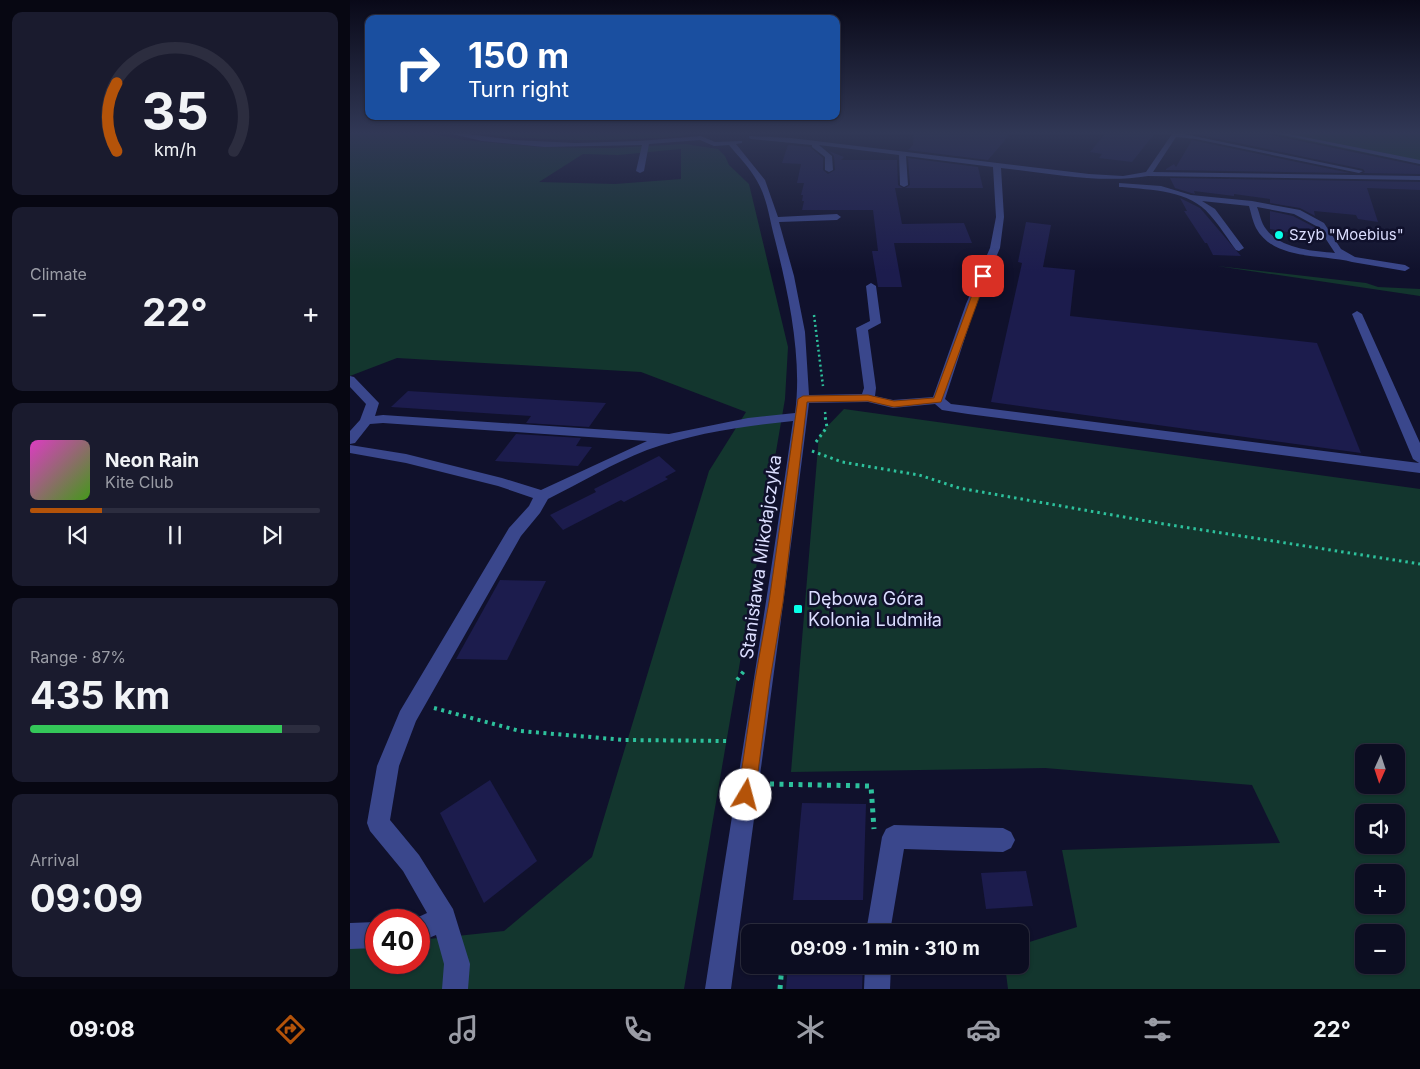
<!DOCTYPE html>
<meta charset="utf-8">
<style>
:root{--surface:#0c0d21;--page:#1a1b2e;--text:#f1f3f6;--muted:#9a9ca5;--line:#2c2d3f;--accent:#b45309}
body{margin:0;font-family:Inter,sans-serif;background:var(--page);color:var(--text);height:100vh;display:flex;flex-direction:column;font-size:19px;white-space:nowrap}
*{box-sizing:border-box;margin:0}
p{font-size:16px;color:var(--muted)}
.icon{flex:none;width:28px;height:28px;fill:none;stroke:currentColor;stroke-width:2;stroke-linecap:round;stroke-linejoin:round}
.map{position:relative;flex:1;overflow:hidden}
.panel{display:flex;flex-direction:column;gap:12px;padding:12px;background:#070712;width:350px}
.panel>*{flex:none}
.guide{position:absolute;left:15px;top:15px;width:475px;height:105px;border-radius:10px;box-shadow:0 1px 4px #0004,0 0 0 1px var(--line);background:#1a4fa0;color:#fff;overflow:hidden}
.needle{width:32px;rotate:183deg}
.fabs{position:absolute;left:1005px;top:744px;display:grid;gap:10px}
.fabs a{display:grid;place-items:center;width:50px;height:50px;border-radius:10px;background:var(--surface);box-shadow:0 1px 4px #0004,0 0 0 1px var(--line);font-size:25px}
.speed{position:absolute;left:15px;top:909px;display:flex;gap:10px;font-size:25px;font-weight:700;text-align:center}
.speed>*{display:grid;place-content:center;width:65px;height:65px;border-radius:50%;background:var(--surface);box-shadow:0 1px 4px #0004,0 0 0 1px var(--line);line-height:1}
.speed .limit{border:8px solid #d22;background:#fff;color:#111}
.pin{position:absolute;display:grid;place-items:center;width:42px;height:42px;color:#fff;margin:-21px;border-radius:10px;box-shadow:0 2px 8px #0006}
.me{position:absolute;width:55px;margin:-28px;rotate:8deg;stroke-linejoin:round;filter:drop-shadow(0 0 4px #0008)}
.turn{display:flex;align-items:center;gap:18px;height:105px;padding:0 20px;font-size:22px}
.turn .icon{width:65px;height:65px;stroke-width:2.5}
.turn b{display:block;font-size:35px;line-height:42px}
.big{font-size:38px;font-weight:700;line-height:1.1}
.panel .widget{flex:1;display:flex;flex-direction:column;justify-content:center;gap:8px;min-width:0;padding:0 18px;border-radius:10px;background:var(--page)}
.panel .dial{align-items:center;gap:0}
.dial svg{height:130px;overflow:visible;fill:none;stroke:var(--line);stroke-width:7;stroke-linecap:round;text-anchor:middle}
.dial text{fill:var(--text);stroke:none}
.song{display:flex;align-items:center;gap:15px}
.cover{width:60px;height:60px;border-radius:8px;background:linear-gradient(135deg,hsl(310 70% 55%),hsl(100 70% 35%))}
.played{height:5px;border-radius:2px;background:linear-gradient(90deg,var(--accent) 25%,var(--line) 25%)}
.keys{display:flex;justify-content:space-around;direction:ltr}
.heat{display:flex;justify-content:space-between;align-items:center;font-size:28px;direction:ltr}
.charge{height:8px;border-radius:4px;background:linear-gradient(90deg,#34c759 87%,var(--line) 0)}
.trip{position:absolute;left:391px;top:924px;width:288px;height:50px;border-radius:10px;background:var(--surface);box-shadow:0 1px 4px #0004,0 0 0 1px var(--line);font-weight:700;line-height:50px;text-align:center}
.tab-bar{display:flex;height:80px;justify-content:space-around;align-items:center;background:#05050d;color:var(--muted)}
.tab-bar .icon{width:35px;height:35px}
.tab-bar .current{color:var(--accent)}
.tab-bar b{font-size:22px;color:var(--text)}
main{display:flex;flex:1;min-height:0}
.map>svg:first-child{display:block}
</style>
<main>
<section class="panel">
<div class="widget dial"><svg viewBox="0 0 100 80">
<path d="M14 69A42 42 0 1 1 86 69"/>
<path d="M14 69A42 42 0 0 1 14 27" stroke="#b45309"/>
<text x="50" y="56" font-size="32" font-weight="700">35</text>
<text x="50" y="72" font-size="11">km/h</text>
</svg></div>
<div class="widget"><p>Climate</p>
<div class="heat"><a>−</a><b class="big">22°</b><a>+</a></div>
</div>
<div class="widget">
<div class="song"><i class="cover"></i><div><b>Neon Rain</b><p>Kite Club</p></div></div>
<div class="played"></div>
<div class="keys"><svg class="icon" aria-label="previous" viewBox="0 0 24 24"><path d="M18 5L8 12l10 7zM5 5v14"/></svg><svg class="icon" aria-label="pause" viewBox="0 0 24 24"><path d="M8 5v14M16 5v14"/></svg><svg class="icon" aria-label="next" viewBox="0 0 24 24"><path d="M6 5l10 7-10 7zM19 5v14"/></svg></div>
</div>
<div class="widget"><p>Range · 87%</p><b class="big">435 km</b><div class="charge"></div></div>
<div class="widget"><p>Arrival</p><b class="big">09:09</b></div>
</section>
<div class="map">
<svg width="1070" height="989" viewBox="0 0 1070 989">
<rect width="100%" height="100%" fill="#10112c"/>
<g fill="#13362e" fill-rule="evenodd">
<path d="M0,133H77L114,140L189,147L261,148L335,144L368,149L375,156L379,165L399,184L438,347L435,399L334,989H0V947L26,944V962H69V940L154,931L242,857L359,471L396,412L291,372L47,358L0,376ZM331,149V179L265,184L189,182L233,154L268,155Z"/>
<path d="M126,133H344C324,138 303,138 283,139C230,141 178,140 126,133Z"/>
<polygon points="917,133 1070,133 1070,164"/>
<polygon points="867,266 1016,283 1028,287 1070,289 1070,296"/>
<path d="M494,409L1070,489V989H658L655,965H670V945L727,927L712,850L930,843L902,785L695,768L441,772L469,435ZM1014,752H1046V785H1014ZM1014,812H1046V845H1014ZM1014,872H1046V905H1014ZM1014,932H1046V965H1014Z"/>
</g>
<g fill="#1c1c4d">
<polygon points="564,133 661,133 638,160 558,150 563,145"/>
<polygon points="756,133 805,133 782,162 749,158 752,154 740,152"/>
<polygon points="846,133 912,133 1070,166 1070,174 1013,173 1015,172 1013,169 845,134"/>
<polygon points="842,140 846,141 1000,173 816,170 816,169 824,164 826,167"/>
<polygon points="438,145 460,147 473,158 473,170 478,174 485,170 484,156 479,151 494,157 491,160 547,160 548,185 553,188 545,188 552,224 614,223 622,243 544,243 552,287 528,287 522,251 528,251 523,210 452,210 454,201 452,201 453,195 451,195 454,183 447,183 451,164 432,163"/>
<polygon points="558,158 628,167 633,188 555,188 560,185"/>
<polygon points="820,178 1070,182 1070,190 1017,188 1028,222 1008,219 1006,215 964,211 965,216 950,208 920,203 920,199 884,194 884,196 844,191 845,194 841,193 825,188"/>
<polygon points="830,198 850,208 891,256 863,255 857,243 855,243 834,211 837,211"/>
<polygon points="920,211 943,216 966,228 967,237 920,229"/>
<polygon points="676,222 701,225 693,267 725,270 720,316 967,343 1011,453 641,402 672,263 668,262"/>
<polygon points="58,391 206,400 256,403 239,427 176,423 181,416 41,407"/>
<polygon points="166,434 231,438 226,446 242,447 228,466 145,461"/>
<polygon points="309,456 326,471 315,477 318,479 274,502 271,500 213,530 200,515 246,492 244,489"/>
<polygon points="150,580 196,581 157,660 106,659"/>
<polygon points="140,780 187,861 134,903 90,813"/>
<polygon points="452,803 516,804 513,900 443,900"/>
<polygon points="676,871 683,906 636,909 631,873"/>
<polygon points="438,965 513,965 512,989 436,989"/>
</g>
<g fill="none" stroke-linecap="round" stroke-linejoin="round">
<g stroke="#2dc19c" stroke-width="2.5" stroke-dasharray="2 3" stroke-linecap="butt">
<polyline points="464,315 473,386"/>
<polyline points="475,412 476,417"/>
</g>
<g stroke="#2dc19c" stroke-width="3" stroke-dasharray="2.5 4" stroke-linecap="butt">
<polyline points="466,442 477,427 475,416"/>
<polyline points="462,451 492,462 569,475 609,488 808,523 1070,564"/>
</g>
<g stroke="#2dc19c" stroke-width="4" stroke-dasharray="3 4.5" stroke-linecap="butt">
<polyline points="387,680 394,671"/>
<polyline points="84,708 170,731 275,740 377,741"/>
</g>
<g stroke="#2dc19c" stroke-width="5" stroke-dasharray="4 5.5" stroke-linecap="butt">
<polyline points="420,784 521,786 524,829"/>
<polyline points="430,989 432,965"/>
</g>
<g fill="#3a478c" fill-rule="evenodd">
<path d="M98,133H109L163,140L226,143L289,141L351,136L365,142L392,141V143L386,144L415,180L428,217L487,214L491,217L487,220L429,222L444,276L455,332L459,395L512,394L514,388L506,328L520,321L516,286L521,283L526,286L531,323L518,330L526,388L525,396L543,400L583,397L616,304L640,248L646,217L643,167L556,156L558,185L554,187L550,185L549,155L469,145L482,156L483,170L479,172L475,170V157L462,147V145L401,139L399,138V136L441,138L739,174L773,176L796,172L822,134L829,133L1013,171L1009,173L846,139L826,137L803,172L1070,176V180L798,176C749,184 699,173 651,168L654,217L650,248L626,304L595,399L601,404L618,406L1069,463L1063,459L1002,314L1007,311L1012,314L1070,443V473L618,414L592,410L585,404L543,408L518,402L459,403C435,598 407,794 381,989H355C384,799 416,611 443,421C394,426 344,433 297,450C263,463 230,483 198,499L190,513L171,536L66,721L49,766L40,820L69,855L103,909L120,964L118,989H92L94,964L86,935L69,942V920H62L77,913L53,871L20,831L17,823L27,766L50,711L159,528L179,506L183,498L148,486L56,463L0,453V445L56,454L152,478L191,490L297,441L33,423L20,424L5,443L0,444V431L10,420L16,404L0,387V376L4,377L29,403L25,416L33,415L319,434L398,418L445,413C453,357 437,286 423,232C419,215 416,196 407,181C400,168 388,156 379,145L364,146L350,140L299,144L294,171L290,173L286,171L292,145L194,147L132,141Z"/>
<polygon points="924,133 934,133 1070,160 1070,164"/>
<path d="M769,183L811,186L841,195L902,201L950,210L974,223L991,249L1005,257L1055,265L1060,268L1055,271L1002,262C973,254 924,261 906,228C903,222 901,213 899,206L852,201L865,209L894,248L889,251L886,250C877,238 870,226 860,215C840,190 801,190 772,187H769ZM907,207L944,214L968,227L985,253C962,251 931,249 916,229C911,223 910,214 907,207Z"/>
<polygon points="544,825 653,828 661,832 665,840 661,848 653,852 554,849 540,932 516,932 532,837 536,829"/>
<polygon points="26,922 26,948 0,949 0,923"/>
<polygon points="515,965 541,965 540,989 514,989"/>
</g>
</g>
<linearGradient id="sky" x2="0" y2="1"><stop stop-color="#090918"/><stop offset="0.49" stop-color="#313856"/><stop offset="1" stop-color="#313856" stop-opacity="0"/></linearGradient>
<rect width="1070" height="271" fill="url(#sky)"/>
<polygon fill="#b45309" stroke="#753606" points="633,274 637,276 591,402 544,407 518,401 457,402 433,602 420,680 405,795 402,801 396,803 390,801 388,795 405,680 419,602 448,399 453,396 518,395 544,401 584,398 629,276"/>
<g fill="#07ffe8" stroke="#10112c" stroke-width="2">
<circle cx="929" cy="235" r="5"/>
<rect x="443" y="604" width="10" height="10" rx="2.5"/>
</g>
<g text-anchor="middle" stroke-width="5" stroke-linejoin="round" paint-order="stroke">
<g font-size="15" fill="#dbdeff" stroke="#10112c" text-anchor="start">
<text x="939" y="240">Szyb "Moebius"</text>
</g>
<g font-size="18" fill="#dbdeff" stroke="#10112c">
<text transform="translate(411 557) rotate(-82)" y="6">Stanisława Mikołajczyka</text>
</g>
<g font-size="18" fill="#dbdeff" stroke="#10112c" text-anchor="start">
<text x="458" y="605">Dębowa Góra<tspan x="458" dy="21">Kolonia Ludmiła</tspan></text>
</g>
</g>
</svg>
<div class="fabs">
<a><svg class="needle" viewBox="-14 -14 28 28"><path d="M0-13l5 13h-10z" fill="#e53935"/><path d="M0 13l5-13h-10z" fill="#9a9ca5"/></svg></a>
<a><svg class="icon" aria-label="sound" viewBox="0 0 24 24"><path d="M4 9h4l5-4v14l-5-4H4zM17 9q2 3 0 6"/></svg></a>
<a>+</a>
<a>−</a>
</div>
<div class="speed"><div class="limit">40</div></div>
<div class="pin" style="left:633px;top:276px;background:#d93025"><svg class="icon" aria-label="arrive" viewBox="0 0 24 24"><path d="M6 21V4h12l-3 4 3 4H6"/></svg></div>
<svg class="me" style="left:396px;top:795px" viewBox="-20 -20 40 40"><circle r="19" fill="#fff"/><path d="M0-13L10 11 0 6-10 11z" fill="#b45309"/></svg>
<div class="trip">09:09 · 1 min · 310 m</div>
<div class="guide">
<div class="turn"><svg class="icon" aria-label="right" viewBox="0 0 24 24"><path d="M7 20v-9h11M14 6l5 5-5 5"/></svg><div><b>150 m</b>Turn right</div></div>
</div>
</div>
</main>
<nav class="tab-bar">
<b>09:08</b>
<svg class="icon current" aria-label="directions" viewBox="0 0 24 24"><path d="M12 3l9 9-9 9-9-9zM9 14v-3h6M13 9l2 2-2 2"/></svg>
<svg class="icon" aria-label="music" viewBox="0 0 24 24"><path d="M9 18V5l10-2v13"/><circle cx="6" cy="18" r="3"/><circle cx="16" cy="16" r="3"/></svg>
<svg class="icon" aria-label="phone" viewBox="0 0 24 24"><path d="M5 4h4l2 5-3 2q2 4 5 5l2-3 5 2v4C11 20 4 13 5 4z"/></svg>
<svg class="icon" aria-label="climate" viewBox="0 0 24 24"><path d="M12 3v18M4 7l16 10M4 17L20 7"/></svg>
<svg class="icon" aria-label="car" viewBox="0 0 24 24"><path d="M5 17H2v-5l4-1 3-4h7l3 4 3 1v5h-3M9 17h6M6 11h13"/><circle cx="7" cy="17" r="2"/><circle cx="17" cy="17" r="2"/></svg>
<svg class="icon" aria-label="filters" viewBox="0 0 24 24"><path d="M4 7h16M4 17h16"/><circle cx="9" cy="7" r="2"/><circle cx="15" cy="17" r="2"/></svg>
<b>22°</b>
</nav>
